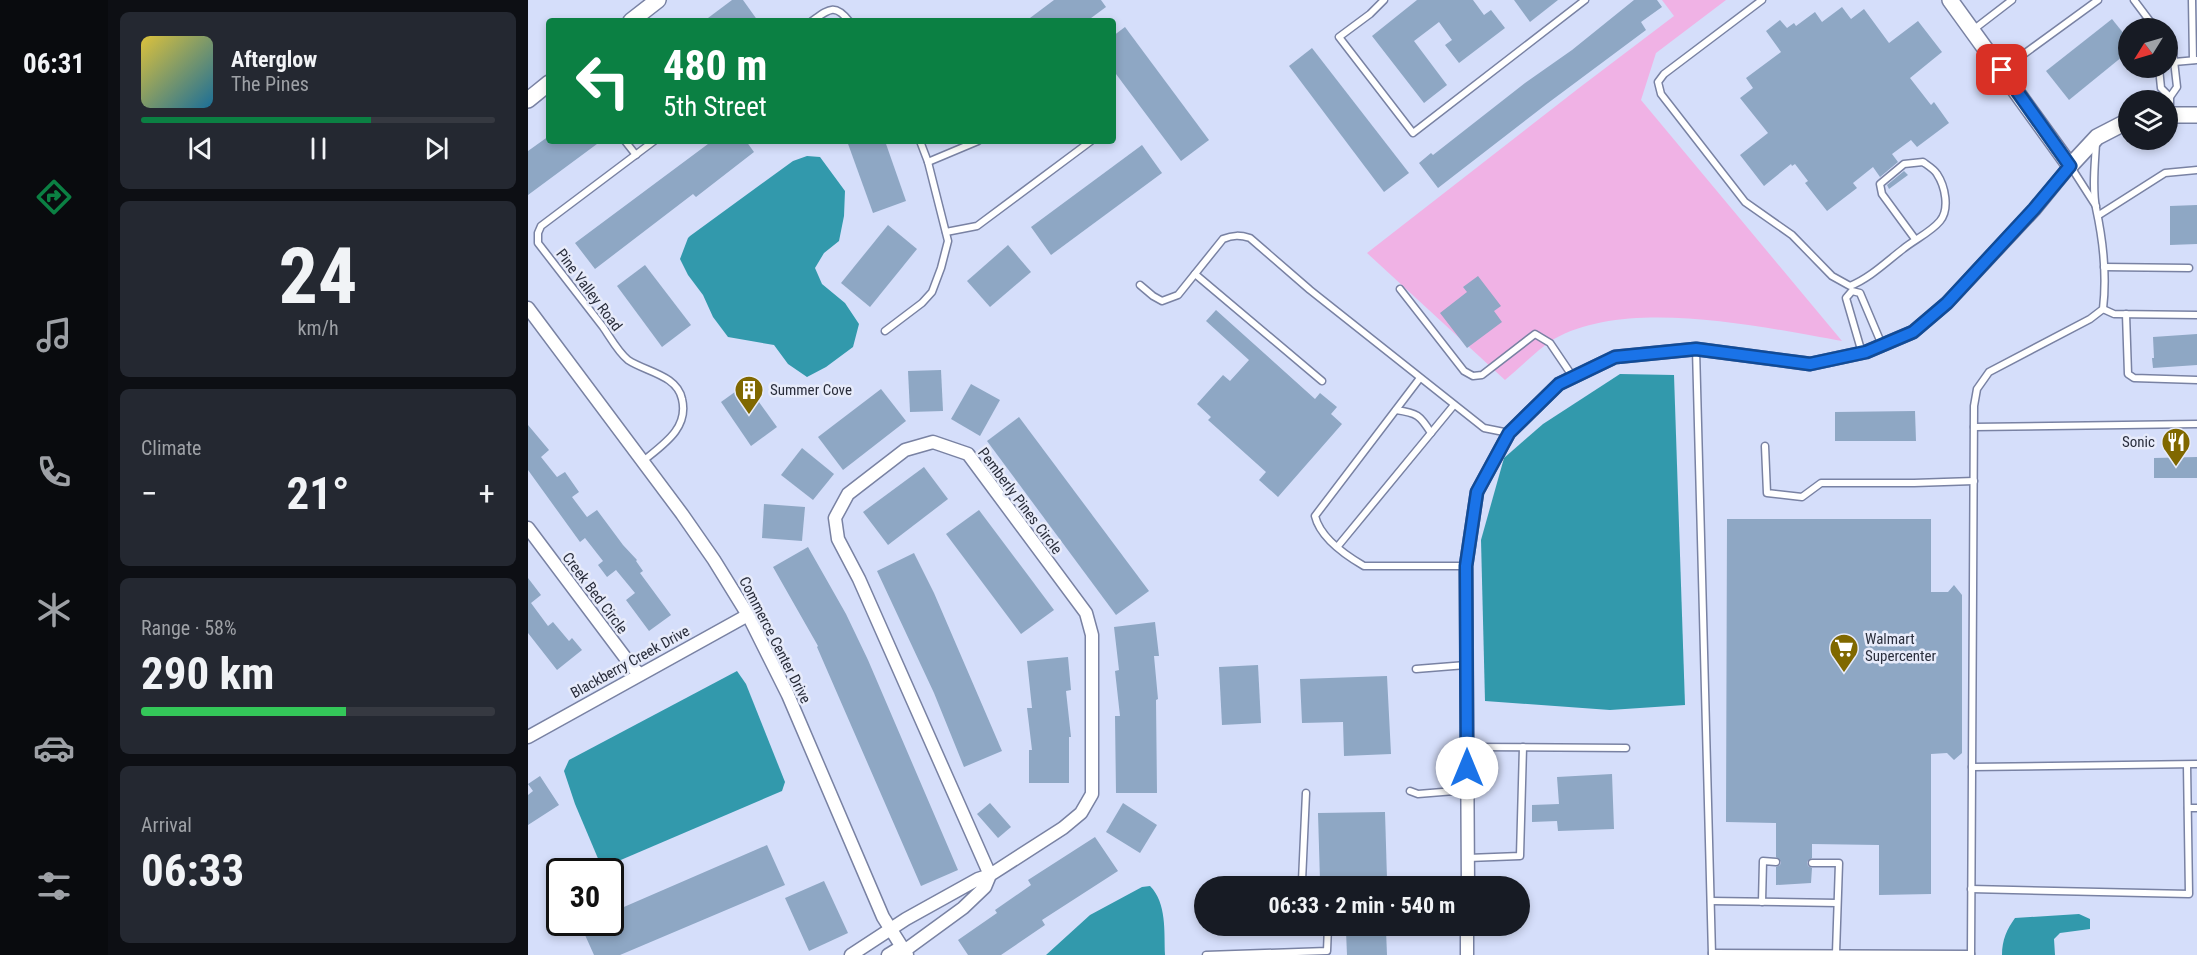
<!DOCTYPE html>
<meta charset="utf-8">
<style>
:root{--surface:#171b24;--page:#242831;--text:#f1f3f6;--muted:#9ea1a6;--line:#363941;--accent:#0b8043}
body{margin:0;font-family:"Roboto Condensed",sans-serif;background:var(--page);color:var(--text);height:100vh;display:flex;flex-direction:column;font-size:22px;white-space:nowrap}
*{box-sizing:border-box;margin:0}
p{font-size:20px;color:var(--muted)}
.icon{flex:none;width:33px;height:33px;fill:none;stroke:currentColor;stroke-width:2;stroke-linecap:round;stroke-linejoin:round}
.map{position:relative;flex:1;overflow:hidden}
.side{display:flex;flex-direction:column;gap:12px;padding:12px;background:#0d0f14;width:420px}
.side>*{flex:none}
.banner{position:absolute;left:18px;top:18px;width:570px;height:126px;border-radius:6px;box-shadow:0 3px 9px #0003;background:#0b8043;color:#fff;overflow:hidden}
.needle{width:39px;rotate:233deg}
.buttons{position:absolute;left:1590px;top:18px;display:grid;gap:12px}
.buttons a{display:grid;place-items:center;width:60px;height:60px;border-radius:50%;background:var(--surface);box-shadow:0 3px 9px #0003;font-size:30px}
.speed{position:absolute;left:18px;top:858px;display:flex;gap:12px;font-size:30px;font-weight:700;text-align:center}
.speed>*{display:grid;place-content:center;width:78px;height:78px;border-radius:50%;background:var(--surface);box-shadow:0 3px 9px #0003;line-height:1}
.speed .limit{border:3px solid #111;border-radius:9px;background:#fff;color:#111}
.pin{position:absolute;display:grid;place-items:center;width:51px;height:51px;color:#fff;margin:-26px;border-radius:12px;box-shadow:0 3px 9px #0006}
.me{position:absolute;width:66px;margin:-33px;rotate:0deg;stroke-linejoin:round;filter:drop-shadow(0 0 4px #0008)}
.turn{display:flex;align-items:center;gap:21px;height:126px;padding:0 18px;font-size:27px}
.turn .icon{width:78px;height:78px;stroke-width:2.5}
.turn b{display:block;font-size:42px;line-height:51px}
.big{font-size:45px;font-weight:700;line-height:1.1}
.side .tile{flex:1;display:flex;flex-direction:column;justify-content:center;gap:9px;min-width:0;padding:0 21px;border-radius:9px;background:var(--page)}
.side .dial{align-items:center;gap:0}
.dial b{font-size:78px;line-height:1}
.song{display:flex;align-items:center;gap:18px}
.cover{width:72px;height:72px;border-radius:9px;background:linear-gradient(135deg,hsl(50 70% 55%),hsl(200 70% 35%))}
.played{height:6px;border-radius:3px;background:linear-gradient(90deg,var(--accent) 65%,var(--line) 65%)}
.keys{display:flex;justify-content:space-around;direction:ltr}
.heat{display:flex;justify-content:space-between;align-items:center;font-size:33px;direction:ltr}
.charge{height:9px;border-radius:4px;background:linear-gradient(90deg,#34c759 58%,var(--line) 0)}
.trip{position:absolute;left:666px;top:876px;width:336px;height:60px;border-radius:30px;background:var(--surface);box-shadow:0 3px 9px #0003;font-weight:700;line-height:60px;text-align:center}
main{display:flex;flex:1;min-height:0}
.dock{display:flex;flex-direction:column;width:108px;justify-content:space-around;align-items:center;background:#090b0e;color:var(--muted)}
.dock .icon{width:42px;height:42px}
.dock .selected{color:var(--accent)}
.dock b{font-size:27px;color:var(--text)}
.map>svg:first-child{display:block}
</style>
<main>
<nav class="dock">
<b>06:31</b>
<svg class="icon selected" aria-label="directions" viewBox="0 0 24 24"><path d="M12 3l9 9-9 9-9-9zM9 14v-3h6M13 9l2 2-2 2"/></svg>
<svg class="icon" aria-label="music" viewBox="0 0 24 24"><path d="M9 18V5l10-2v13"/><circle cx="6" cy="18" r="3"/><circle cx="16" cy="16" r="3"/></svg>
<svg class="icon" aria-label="phone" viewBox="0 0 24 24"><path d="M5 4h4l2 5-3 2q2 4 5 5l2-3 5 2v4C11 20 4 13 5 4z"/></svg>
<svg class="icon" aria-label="climate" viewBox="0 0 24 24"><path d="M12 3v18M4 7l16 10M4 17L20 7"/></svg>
<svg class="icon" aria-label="car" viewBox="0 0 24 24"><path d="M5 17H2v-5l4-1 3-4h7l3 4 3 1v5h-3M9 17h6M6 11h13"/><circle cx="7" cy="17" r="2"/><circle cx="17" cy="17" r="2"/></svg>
<svg class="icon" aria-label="filters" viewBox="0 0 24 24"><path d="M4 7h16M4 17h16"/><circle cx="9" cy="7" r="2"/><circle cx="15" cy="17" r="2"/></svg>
</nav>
<section class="side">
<div class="tile">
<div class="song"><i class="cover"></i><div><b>Afterglow</b><p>The Pines</p></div></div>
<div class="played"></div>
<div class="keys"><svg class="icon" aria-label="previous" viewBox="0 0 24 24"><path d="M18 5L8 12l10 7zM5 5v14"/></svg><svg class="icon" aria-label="pause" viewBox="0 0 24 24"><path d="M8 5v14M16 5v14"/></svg><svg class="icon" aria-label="next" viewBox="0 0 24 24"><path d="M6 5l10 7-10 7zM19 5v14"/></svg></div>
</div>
<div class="tile dial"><b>24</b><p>km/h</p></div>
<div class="tile"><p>Climate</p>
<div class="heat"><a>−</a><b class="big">21°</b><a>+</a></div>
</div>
<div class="tile"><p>Range · 58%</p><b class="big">290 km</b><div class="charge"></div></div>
<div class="tile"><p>Arrival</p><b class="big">06:33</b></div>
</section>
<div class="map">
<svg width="1669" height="955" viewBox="0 0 1669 955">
<rect width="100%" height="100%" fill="#d5defa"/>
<path fill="#f0b2e5" d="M1134,0H1198L1128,53L1113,100L1314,341C1234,327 1100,297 1026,339C1009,350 993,367 977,380L839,253L1051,88L1146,16Z"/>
<g fill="#3299ac">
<polygon points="279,156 292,157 317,191 316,216 311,241 296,253 287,268 294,284 317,303 331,324 325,347 298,367 279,377 260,364 246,345 200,337 185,317 175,295 160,275 152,259 160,238 162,236 265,161"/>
<polygon points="1092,374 1146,375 1157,705 1082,710 957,701 953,540 976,458 1015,424"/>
<polygon points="209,671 218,684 257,782 254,791 74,868 47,804 36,771 41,760"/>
<path d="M622,886C639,903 636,932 637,955H518L562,915L614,887Z"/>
<path d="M1551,914L1562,919V929L1532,933L1526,939L1527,955H1474C1474,940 1479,929 1487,918Z"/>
</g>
<g fill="#8ea7c4">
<polygon points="204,0 215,0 230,21 176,21"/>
<polygon points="526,0 573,0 578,7 559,21 498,21"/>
<polygon points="889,0 945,0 956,15 963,10 977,28 931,63 917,45 924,40 911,22 886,41 919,85 896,103 844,36"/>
<polygon points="986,0 1030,0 1002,22"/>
<polygon points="1106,0 1129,0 1134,7 1113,22 1118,30 1020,103 910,188 891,163 903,153 905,155 997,83 1044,50"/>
<polygon points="1314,7 1323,19 1336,9 1361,43 1390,21 1414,52 1382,78 1403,105 1406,102 1421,123 1389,147 1383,140 1364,154 1370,162 1352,177 1345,167 1325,183 1329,188 1299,211 1277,183 1280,181 1267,164 1264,166 1263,164 1236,186 1212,155 1240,133 1212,98 1225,88 1218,78 1253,52 1238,31 1252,20 1259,28 1266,23 1268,26 1287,12 1294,22"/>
<polygon points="1584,19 1600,39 1600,52 1541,100 1518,71"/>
<polygon points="597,27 681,140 653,161 585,70 585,36"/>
<polygon points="784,48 881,173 856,192 761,66"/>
<polygon points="21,136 21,141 73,141 0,195 0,151"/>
<polygon points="184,141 218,141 226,152 168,197 165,194 67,269 47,243"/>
<polygon points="319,141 357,141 378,201 345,213"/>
<polygon points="614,145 634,173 523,255 503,227"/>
<polygon points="1376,171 1380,175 1361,189 1359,185"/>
<polygon points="1669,205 1669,244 1642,245 1642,206"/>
<polygon points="360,225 389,249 342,307 313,283"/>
<polygon points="480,245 503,272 462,307 439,281"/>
<polygon points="117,265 163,325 134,347 89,286"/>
<polygon points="950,276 973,306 966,311 974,322 939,348 912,313 939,292 935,287"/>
<polygon points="688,310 787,399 792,393 809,407 803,414 814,424 750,497 731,480 738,472 680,420 683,417 669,404 695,375 702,381 721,360 678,321"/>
<polygon points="1669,334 1669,365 1625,368 1624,358 1626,358 1625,337"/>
<polygon points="413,370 415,411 382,412 380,371"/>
<polygon points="218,384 249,427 223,446 193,402"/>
<polygon points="443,384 472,400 452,436 423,419"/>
<polygon points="353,389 378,421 315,470 290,437"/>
<polygon points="1387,411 1388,441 1307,441 1307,412"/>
<polygon points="491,417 621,591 588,615 459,441"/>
<polygon points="0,425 21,450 13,457 29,477 37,472 51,492 44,497 59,517 69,510 95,545 109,560 108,561 115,571 112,573 143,615 121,631 98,600 107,593 88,570 79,577 70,565 75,561 57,538 52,542 0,470"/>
<polygon points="274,448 306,474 285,500 253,475"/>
<polygon points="1669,457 1669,478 1626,478 1626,458"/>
<polygon points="396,467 420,499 360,545 335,512"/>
<polygon points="236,504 277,507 274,541 234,538"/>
<polygon points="451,510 526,610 493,634 418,534"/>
<polygon points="1199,519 1403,519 1403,592 1420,592 1426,585 1434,595 1434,753 1426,760 1419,753 1403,754 1403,894 1351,895 1351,845 1284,844 1284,858 1279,862 1280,866 1284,868 1283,883 1248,885 1248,867 1252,865 1253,862 1248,857 1248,823 1198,822"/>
<polygon points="280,547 318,614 340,660 430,870 393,886 289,647 290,646 245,567"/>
<polygon points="386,553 406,593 474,751 436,767 406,693 349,571"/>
<polygon points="0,578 13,595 3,603 20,626 25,622 41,641 44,638 54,650 29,670 0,633"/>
<polygon points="627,622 631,656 626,656 630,699 628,700 629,793 588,793 587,716 592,716 587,671 591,670 586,627"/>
<polygon points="540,657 543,690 538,691 543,737 541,737 541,783 501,783 501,750 504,750 499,708 504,708 499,661"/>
<polygon points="730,665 733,723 694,725 691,667"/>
<polygon points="859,676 863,754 816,756 815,722 774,723 772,679"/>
<polygon points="1084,774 1086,829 1030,831 1029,821 1004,822 1004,805 1031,804 1029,777"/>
<polygon points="12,776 31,805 0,825 0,795 5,791 0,784"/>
<polygon points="462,803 483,827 470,838 449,814"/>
<polygon points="595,803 629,825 612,853 578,832"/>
<polygon points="857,812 859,879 792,881 790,813"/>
<polygon points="567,837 590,871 514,920 517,925 473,955 440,955 430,940 469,913 467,910 503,885 500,880"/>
<polygon points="239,845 257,885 92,955 66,955 53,926 61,922 82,922 82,913"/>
<polygon points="296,881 320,933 281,951 257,898"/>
<polygon points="858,930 859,955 819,955 818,931"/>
</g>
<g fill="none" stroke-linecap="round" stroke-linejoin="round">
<g stroke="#7982a3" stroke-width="9">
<g id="service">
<polyline points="856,0 842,14 811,37 885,133 1057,0"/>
<path d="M1234,0L1136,74L1130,82L1133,94L1217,202L1264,235L1304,276L1322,286C1342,278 1358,262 1375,249C1386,240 1403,232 1412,221C1422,209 1417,186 1409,174C1406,169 1399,165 1395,162L1376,164L1352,184L1354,194L1387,239"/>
<polyline points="1606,0 1627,28"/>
<polyline points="1664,0 1665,60"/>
<path d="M284,21C301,9 307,3 321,21"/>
<polyline points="1445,30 1484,0"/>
<polyline points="1640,48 1645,52 1649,87 1642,97 1642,114"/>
<polyline points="1646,62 1669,60"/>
<polyline points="1631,68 1633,88 1642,97"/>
<polyline points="1474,70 1570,0"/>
<polyline points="97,141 108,155"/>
<polyline points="400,162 450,141"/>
<polyline points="1543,167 1568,206"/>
<polyline points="1571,215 1637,173 1669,170"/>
<polyline points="418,232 449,226 563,141"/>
<polyline points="1576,267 1661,268"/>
<polyline points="667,274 794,381"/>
<path d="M612,285L625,296L634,301L650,295L695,239C705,235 712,235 722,238L782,290L956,428L981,433"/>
<polyline points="872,289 936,371 945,376 954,375 1007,334 1022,343 1045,377"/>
<polyline points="1575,309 1586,314 1669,315"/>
<polyline points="1598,314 1600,374 1606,378 1669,380"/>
<polyline points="357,331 394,303 404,292 413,268 420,241 400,162 392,141"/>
<polyline points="1168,349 1184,955"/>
<polyline points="1334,353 1318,298 1324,291 1332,293 1354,345"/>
<path d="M892,378L787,516C792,537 817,555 836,566H938"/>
<polyline points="1446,427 1669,424"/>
<polyline points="903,433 926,405"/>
<polyline points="1237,446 1239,493 1274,497 1293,483 1386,483 1446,481"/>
<path d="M115,461C136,444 161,428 154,399C149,375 118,372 100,360C90,352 82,337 75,327C53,299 32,271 10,243V233L13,226L126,141"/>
<path d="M810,546L903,433C892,415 889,413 868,410"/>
<polyline points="888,669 938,665"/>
<polyline points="939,747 1098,748"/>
<polyline points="1444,767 1669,764"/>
<polyline points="882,791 890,794 939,790"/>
<polyline points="1660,808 1669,808"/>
<polyline points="940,858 992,856 995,747"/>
<polyline points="1284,863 1311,863 1308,953"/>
<polyline points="776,886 774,881 778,793"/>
<polyline points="1443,889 1661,894 1659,765"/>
<polyline points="1183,901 1309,903"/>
<polyline points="1234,902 1235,861 1248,862"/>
<polyline points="886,931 886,926"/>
<polyline points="1184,953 1443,954"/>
<polyline points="678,955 799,951 800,926"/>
<path d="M1443,955L1446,406L1449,389L1461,372L1562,319L1575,309C1579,275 1575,240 1568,208C1564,187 1567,164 1568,143"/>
</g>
</g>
<g stroke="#7982a3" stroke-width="15">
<g id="minor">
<polyline points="0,308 154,514 186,560 220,615 260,695 355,917 379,955"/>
<polyline points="0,528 102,664 111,674"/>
<polyline points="0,737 220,615"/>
<polyline points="940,886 938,566 949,492 981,433 1031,384 1087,357 1168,349 1282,364 1338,352 1385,332 1419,303 1507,209 1542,166"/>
<polyline points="323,955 378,919 450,879 462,875 535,828 553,813 564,794 564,635 558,613 440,454 405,442 377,450 320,494 307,518 310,539 331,579 462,875 457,887 435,908 376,951"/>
<polyline points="360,955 373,947"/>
<polyline points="939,955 939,926"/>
</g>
</g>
<g stroke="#7982a3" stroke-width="18">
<g id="tertiary">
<polyline points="1422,0 1542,166 1569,137 1600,121"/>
<polyline points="103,21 130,0"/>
<polyline points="0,100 21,83"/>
<polyline points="1640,115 1669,115"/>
</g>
</g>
<use href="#service" stroke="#fff" stroke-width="6"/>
<use href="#minor" stroke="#fff" stroke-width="12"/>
<use href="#tertiary" stroke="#fff" stroke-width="15"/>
</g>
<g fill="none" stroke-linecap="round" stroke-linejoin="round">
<g stroke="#114b97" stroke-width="15">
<polyline id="route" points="939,768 938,566 949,492 981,433 1031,384 1087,357 1168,349 1282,364 1338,352 1385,332 1419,303 1506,209 1542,166 1474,70"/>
</g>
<use href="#route" stroke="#1a73e8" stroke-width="10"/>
</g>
<defs>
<g id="building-pin" transform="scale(1.5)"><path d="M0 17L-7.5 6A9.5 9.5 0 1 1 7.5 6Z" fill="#806800" stroke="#e7ebfa"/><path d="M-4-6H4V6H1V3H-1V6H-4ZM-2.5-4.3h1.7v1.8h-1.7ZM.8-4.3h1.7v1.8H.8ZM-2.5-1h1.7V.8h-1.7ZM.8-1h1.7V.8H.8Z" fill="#fff"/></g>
<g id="restaurant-pin" transform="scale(1.5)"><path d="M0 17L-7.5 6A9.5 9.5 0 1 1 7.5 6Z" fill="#806800" stroke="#e7ebfa"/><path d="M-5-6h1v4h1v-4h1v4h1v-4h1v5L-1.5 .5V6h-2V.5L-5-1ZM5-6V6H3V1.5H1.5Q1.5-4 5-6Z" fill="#fff"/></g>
<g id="supermarket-pin" transform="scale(1.5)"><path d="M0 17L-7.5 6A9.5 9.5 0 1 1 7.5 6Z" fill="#806800" stroke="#e7ebfa"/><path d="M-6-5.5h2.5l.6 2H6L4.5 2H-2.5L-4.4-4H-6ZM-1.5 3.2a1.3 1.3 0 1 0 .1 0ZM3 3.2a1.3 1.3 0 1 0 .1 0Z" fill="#fff"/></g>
</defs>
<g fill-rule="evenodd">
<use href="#building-pin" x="221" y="390"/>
<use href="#restaurant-pin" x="1648" y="442"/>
<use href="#supermarket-pin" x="1316" y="648"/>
</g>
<g text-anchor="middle" stroke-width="5" stroke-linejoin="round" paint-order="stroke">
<g font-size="15" fill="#2a2e3c" stroke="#e7ebfa">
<text transform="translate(61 290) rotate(53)" y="5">Pine Valley Road</text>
<text transform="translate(492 501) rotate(53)" y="5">Pemberly Pines Circle</text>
<text transform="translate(67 593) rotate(53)" y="5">Creek Bed Circle</text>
<text transform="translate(247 640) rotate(63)" y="5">Commerce Center Drive</text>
<text transform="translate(102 662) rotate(-29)" y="5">Blackberry Creek Drive</text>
</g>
<g font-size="15" fill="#2a2e3c" stroke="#e7ebfa" text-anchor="start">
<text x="242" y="395">Summer Cove</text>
<text x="1627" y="447" text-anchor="end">Sonic</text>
<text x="1337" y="644">Walmart<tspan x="1337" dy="17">Supercenter</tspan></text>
</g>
</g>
</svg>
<div class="buttons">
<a><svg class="needle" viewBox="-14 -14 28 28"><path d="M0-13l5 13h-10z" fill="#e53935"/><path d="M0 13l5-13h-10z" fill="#9ea1a6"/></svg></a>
<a><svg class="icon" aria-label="layers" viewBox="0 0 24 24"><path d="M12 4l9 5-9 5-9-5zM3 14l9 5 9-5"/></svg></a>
</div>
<div class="speed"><div class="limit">30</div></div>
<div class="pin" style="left:1474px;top:70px;background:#d93025"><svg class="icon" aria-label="arrive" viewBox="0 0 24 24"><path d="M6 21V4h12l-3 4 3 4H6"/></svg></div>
<svg class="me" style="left:939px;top:768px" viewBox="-20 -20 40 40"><circle r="19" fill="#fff"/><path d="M0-13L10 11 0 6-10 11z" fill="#1a73e8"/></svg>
<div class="trip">06:33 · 2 min · 540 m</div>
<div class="banner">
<div class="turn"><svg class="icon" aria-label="left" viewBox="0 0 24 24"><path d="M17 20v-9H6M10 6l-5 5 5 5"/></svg><div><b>480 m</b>5th Street</div></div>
</div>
</div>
</main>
